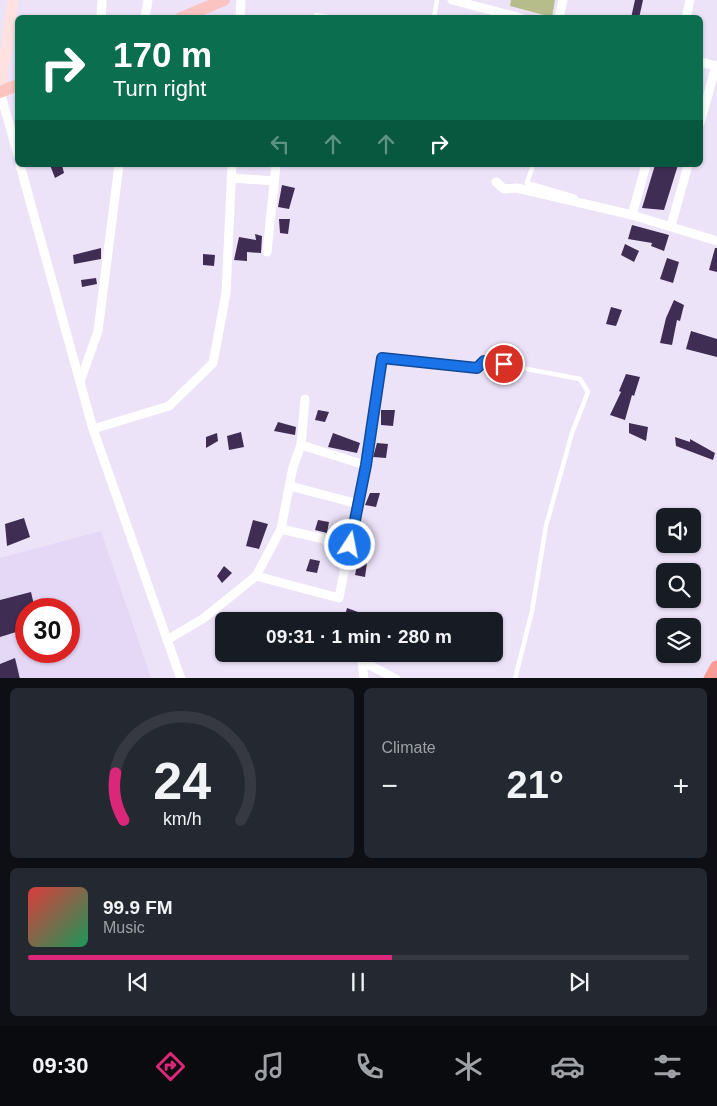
<!DOCTYPE html>
<meta charset="utf-8">
<style>
:root{--surface:#171b24;--page:#242831;--text:#f1f3f6;--muted:#9ea1a6;--line:#363941;--accent:#db2777}
body{margin:0;font-family:Helvetica,sans-serif;background:var(--page);color:var(--text);height:100vh;display:flex;flex-direction:column;font-size:19px;white-space:nowrap}
*{box-sizing:border-box;margin:0}
p{font-size:16px;color:var(--muted)}
.icon{flex:none;width:28px;height:28px;fill:none;stroke:currentColor;stroke-width:2;stroke-linecap:round;stroke-linejoin:round}
.map{position:relative;height:678px;overflow:hidden}
.details{display:flex;flex-direction:column;gap:10px;padding:10px;background:#0d0f14;flex:1}
.details>*{flex:none}
.guide{position:absolute;left:15px;top:15px;width:688px;height:152px;border-radius:8px;box-shadow:0 1px 4px #0004;background:#0b6e4f;color:#fff;overflow:hidden}
.tools{position:absolute;left:656px;top:508px;display:grid;gap:10px}
.tools a{display:grid;place-items:center;width:45px;height:45px;border-radius:8px;background:var(--surface);box-shadow:0 1px 4px #0004;font-size:25px}
.speed{position:absolute;left:15px;top:598px;display:flex;gap:10px;font-size:25px;font-weight:700;text-align:center}
.speed>*{display:grid;place-content:center;width:65px;height:65px;border-radius:50%;background:var(--surface);box-shadow:0 1px 4px #0004;line-height:1}
.speed .limit{border:8px solid #d22;background:#fff;color:#111}
.pin{position:absolute;display:grid;place-items:center;width:42px;height:42px;color:#fff;margin:-21px;border:2px solid #fff;border-radius:50%;box-shadow:0 1px 5px #0007}
.me{position:absolute;width:55px;margin:-28px;rotate:11deg;stroke-linejoin:round;filter:drop-shadow(0 0 4px #0008)}
.turn{display:flex;align-items:center;gap:18px;height:105px;padding:0 15px;font-size:22px}
.turn .icon{width:65px;height:65px;stroke-width:2.5}
.turn b{display:block;font-size:35px;line-height:42px}
.lanes{display:flex;align-items:center;height:48px;padding:0 15px;background:#0003;justify-content:center;gap:25px;direction:ltr}
.lanes .off{opacity:.35}
.big{font-size:38px;font-weight:700;line-height:1.1}
.details .widget{flex:1;display:flex;flex-direction:column;justify-content:center;gap:8px;min-width:0;padding:0 18px;border-radius:8px;background:var(--page)}
.details .dial{align-items:center;gap:0}
.dial svg{height:130px;overflow:visible;fill:none;stroke:var(--line);stroke-width:7;stroke-linecap:round;text-anchor:middle}
.dial text{fill:var(--text);stroke:none}
.song{display:flex;align-items:center;gap:15px}
.cover{width:60px;height:60px;border-radius:8px;background:linear-gradient(135deg,hsl(0 70% 55%),hsl(150 70% 35%))}
.played{height:5px;border-radius:2px;background:linear-gradient(90deg,var(--accent) 55%,var(--line) 55%)}
.keys{display:flex;justify-content:space-around;direction:ltr}
.heat{display:flex;justify-content:space-between;align-items:center;font-size:28px;direction:ltr}
.details .tiles{flex:1;display:grid;gap:10px;grid-template-columns:1fr 1fr}
.widget:last-child{grid-column:span 2}
.trip{position:absolute;left:215px;top:612px;width:288px;height:50px;border-radius:8px;background:var(--surface);box-shadow:0 1px 4px #0004;font-weight:700;line-height:50px;text-align:center}
.tabs{display:flex;height:80px;justify-content:space-around;align-items:center;background:#090b0e;color:var(--muted)}
.tabs .icon{width:35px;height:35px}
.tabs .selected{color:var(--accent)}
.tabs b{font-size:22px;color:var(--text)}
.map>svg:first-child{display:block}
</style>
<div class="map">
<svg width="717" height="679" viewBox="0 0 717 679">
<rect width="100%" height="100%" fill="#ede3f9"/>
<path fill="#e5d8f6" fill-rule="evenodd" d="M101,531L151,678L0,679V558ZM26,609H69V651H26Z"/>
<polygon fill="#b6bd8b" points="511,0 555,0 552,17 510,6"/>
<g fill="#402d53">
<polygon points="635,0 643,0 639,18 631,18"/>
<polygon points="50,165 62,165 64,173 55,178"/>
<polygon points="655,165 678,165 664,210 642,208"/>
<polygon points="282,185 295,188 289,209 278,207"/>
<polygon points="279,219 290,219 288,234 280,233"/>
<polygon points="632,225 669,235 664,251 651,246 652,243 628,239"/>
<polygon points="255,234 262,236 261,253 247,252 247,261 234,260 239,237 256,240"/>
<polygon points="625,244 639,251 634,262 621,255"/>
<polygon points="101,248 101,259 74,264 73,255"/>
<polygon points="715,248 717,248 717,272 709,270"/>
<polygon points="203,254 215,255 214,266 203,265"/>
<polygon points="667,258 679,262 673,283 660,279"/>
<polygon points="96,278 97,284 82,287 81,280"/>
<polygon points="674,300 684,305 680,321 677,320 672,345 660,343 666,318"/>
<polygon points="611,307 622,310 616,326 606,324"/>
<polygon points="691,331 717,339 717,357 686,349"/>
<polygon points="626,374 640,377 634,396 632,395 625,420 610,415 621,392 619,391"/>
<polygon points="318,410 329,412 325,422 315,420"/>
<polygon points="381,410 395,410 393,426 381,425"/>
<polygon points="278,422 296,427 295,435 274,431"/>
<polygon points="629,423 648,427 646,441 629,433"/>
<polygon points="241,432 244,447 229,450 227,436"/>
<polygon points="217,433 218,441 206,448 206,437"/>
<polygon points="333,433 360,443 357,453 328,447"/>
<polygon points="675,437 690,442 690,439 715,453 713,460 676,446"/>
<polygon points="377,443 388,444 386,458 373,457"/>
<polygon points="370,493 380,493 376,507 365,505"/>
<polygon points="24,518 30,537 7,546 5,524"/>
<polygon points="253,520 268,524 259,549 246,546"/>
<polygon points="318,520 329,522 327,533 315,530"/>
<polygon points="360,533 371,534 365,577 355,575 357,565 359,566 358,543"/>
<polygon points="310,559 320,561 317,573 306,571"/>
<polygon points="224,566 232,573 222,583 217,576"/>
<polygon points="31,592 35,609 26,609 26,629 0,637 0,600"/>
<polygon points="347,608 358,612 355,621 344,619"/>
<polygon points="15,658 20,679 0,679 0,664"/>
</g>
<g fill="none" stroke-linecap="round" stroke-linejoin="round">
<g stroke="#fff" stroke-width="4.5">
<polyline points="316,15 334,18"/>
<polyline points="434,18 437,0"/>
<polyline points="533,165 527,183 575,197"/>
<polyline points="382,359 477,368 484,361 580,379 588,392 572,433 546,526 532,611 515,679"/>
</g>
<g stroke="#fff" stroke-width="9">
<polyline points="452,0 521,18"/>
<polyline points="101,18 102,0"/>
<polyline points="145,18 148,0"/>
<polyline points="240,18 241,0"/>
<polyline points="559,18 563,0"/>
<polyline points="686,18 690,0"/>
<polyline points="700,62 717,66"/>
<polyline points="0,92 18,155"/>
<polyline points="700,123 716,66"/>
<polyline points="20,165 93,429 181,679"/>
<polyline points="232,178 274,181"/>
<polyline points="496,182 504,189 517,188 632,215 717,241"/>
<polyline points="632,215 646,165"/>
<polyline points="671,226 688,165"/>
<polyline points="267,252 276,165"/>
<polyline points="80,382 98,331 119,165"/>
<polyline points="93,429 169,406 213,363 226,293 232,165"/>
<polyline points="301,445 305,399"/>
<polyline points="365,465 382,359"/>
<polyline points="290,486 358,504"/>
<polyline points="281,529 350,545"/>
<polyline points="167,640 204,618 256,576 281,529 293,467 301,445 365,465 339,598 256,576"/>
<polyline points="362,661 396,679"/>
<polyline points="362,661 364,679"/>
</g>
<polyline stroke="#fee1e0" stroke-width="11" points="0,92 13,0"/>
<g stroke="#fcc4c0" stroke-width="12">
<polyline points="181,18 224,0"/>
<polyline points="0,92 18,85"/>
</g>
<polyline stroke="#fa9c96" stroke-width="15" points="711,679 717,668"/>
</g>
<g fill="none" stroke-linecap="round" stroke-linejoin="round">
<g stroke="#114b97" stroke-width="12">
<polyline id="route" points="350,545 366,465 382,358 477,368 484,361 504,364"/>
</g>
<use href="#route" stroke="#1a73e8" stroke-width="9"/>
</g>
</svg>
<div class="tools">
<a><svg class="icon" aria-label="sound" viewBox="0 0 24 24"><path d="M4 9h4l5-4v14l-5-4H4zM17 9q2 3 0 6"/></svg></a>
<a><svg class="icon" aria-label="search" viewBox="0 0 24 24"><circle cx="10" cy="10" r="6"/><path d="M15 15l6 6"/></svg></a>
<a><svg class="icon" aria-label="layers" viewBox="0 0 24 24"><path d="M12 4l9 5-9 5-9-5zM3 14l9 5 9-5"/></svg></a>
</div>
<div class="speed"><div class="limit">30</div></div>
<div class="pin" style="left:504px;top:364px;background:#d93025"><svg class="icon" aria-label="arrive" viewBox="0 0 24 24"><path d="M6 21V4h12l-3 4 3 4H6"/></svg></div>
<svg class="me" style="left:350px;top:545px" viewBox="-20 -20 40 40"><circle r="17" fill="#1a73e8" stroke="#fff" stroke-width="3"/><path d="M0-11L8 9 0 5-8 9z" fill="#fff"/></svg>
<div class="trip">09:31 · 1 min · 280 m</div>
<div class="guide">
<div class="turn"><svg class="icon" aria-label="right" viewBox="0 0 24 24"><path d="M7 20v-9h11M14 6l5 5-5 5"/></svg><div><b>170 m</b>Turn right</div></div>
<div class="lanes"><svg class="icon off" aria-label="left" viewBox="0 0 24 24"><path d="M17 20v-9H6M10 6l-5 5 5 5"/></svg><svg class="icon off" aria-label="ahead" viewBox="0 0 24 24"><path d="M12 20V5M6 11l6-6 6 6"/></svg><svg class="icon off" aria-label="ahead" viewBox="0 0 24 24"><path d="M12 20V5M6 11l6-6 6 6"/></svg><svg class="icon" aria-label="right" viewBox="0 0 24 24"><path d="M7 20v-9h11M14 6l5 5-5 5"/></svg></div>
</div>
</div>
<section class="details">
<div class="tiles">
<div class="widget dial"><svg viewBox="0 0 100 80">
<path d="M14 69A42 42 0 1 1 86 69"/>
<path d="M14 69A42 42 0 0 1 9 40" stroke="#db2777"/>
<text x="50" y="56" font-size="32" font-weight="700">24</text>
<text x="50" y="72" font-size="11">km/h</text>
</svg></div>
<div class="widget"><p>Climate</p>
<div class="heat"><a>−</a><b class="big">21°</b><a>+</a></div>
</div>
<div class="widget">
<div class="song"><i class="cover"></i><div><b>99.9 FM</b><p>Music</p></div></div>
<div class="played"></div>
<div class="keys"><svg class="icon" aria-label="previous" viewBox="0 0 24 24"><path d="M18 5L8 12l10 7zM5 5v14"/></svg><svg class="icon" aria-label="pause" viewBox="0 0 24 24"><path d="M8 5v14M16 5v14"/></svg><svg class="icon" aria-label="next" viewBox="0 0 24 24"><path d="M6 5l10 7-10 7zM19 5v14"/></svg></div>
</div>
</div>
</section>
<nav class="tabs">
<b>09:30</b>
<svg class="icon selected" aria-label="directions" viewBox="0 0 24 24"><path d="M12 3l9 9-9 9-9-9zM9 14v-3h6M13 9l2 2-2 2"/></svg>
<svg class="icon" aria-label="music" viewBox="0 0 24 24"><path d="M9 18V5l10-2v13"/><circle cx="6" cy="18" r="3"/><circle cx="16" cy="16" r="3"/></svg>
<svg class="icon" aria-label="phone" viewBox="0 0 24 24"><path d="M5 4h4l2 5-3 2q2 4 5 5l2-3 5 2v4C11 20 4 13 5 4z"/></svg>
<svg class="icon" aria-label="climate" viewBox="0 0 24 24"><path d="M12 3v18M4 7l16 10M4 17L20 7"/></svg>
<svg class="icon" aria-label="car" viewBox="0 0 24 24"><path d="M5 17H2v-5l4-1 3-4h7l3 4 3 1v5h-3M9 17h6M6 11h13"/><circle cx="7" cy="17" r="2"/><circle cx="17" cy="17" r="2"/></svg>
<svg class="icon" aria-label="filters" viewBox="0 0 24 24"><path d="M4 7h16M4 17h16"/><circle cx="9" cy="7" r="2"/><circle cx="15" cy="17" r="2"/></svg>
</nav>
